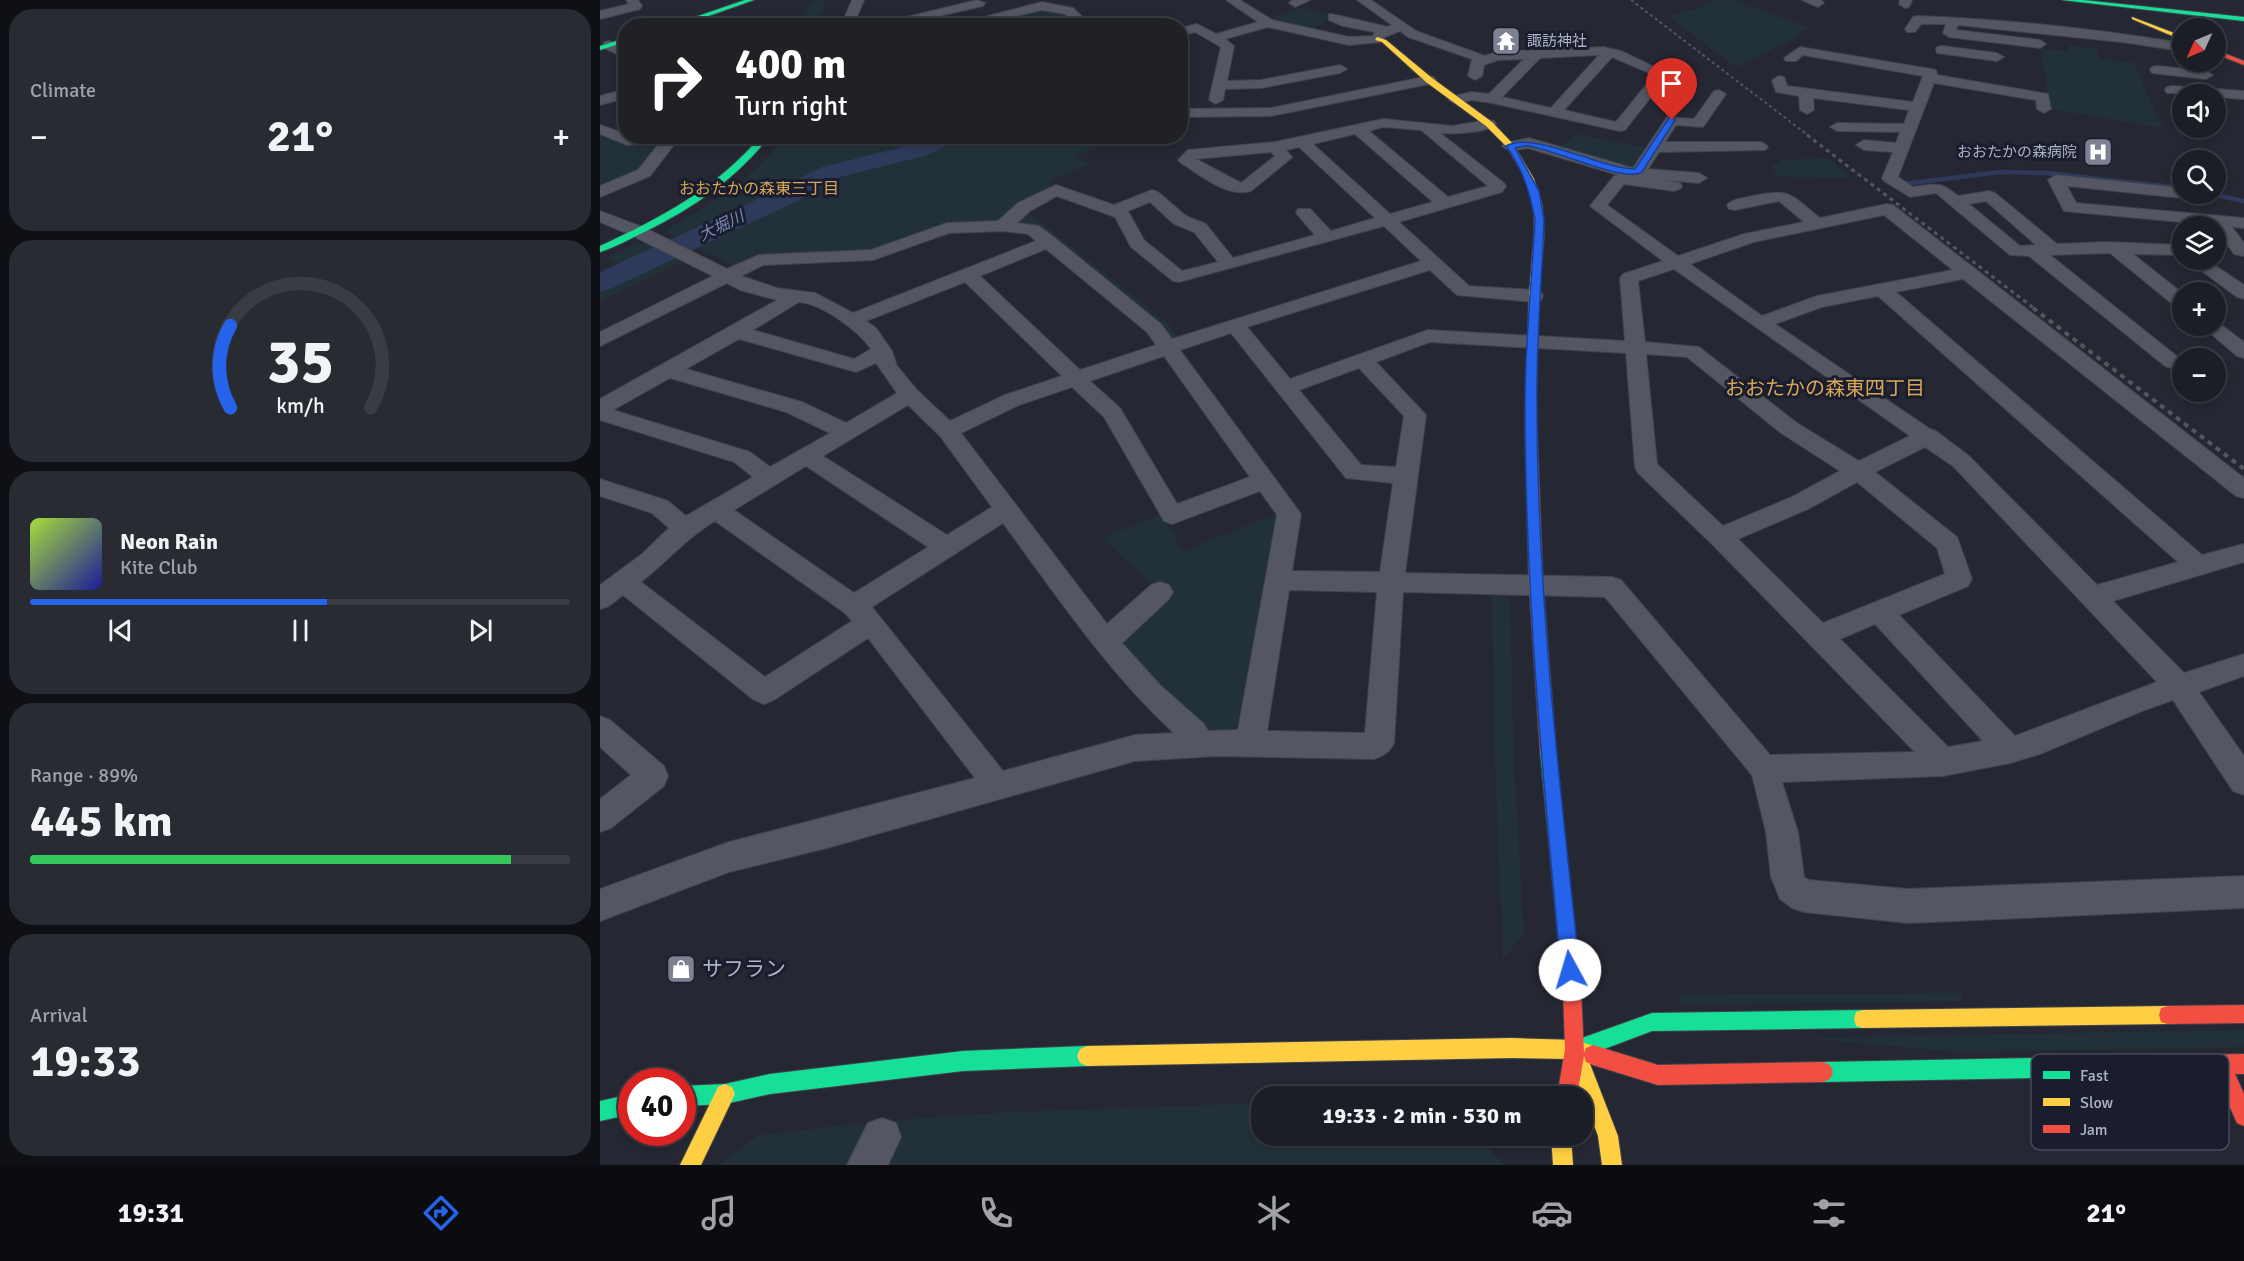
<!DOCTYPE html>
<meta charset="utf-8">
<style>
:root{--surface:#1c1e26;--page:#292b32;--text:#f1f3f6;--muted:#a0a2a7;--line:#3a3c43;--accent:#2563eb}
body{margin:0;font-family:Signika,"Noto Sans JP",sans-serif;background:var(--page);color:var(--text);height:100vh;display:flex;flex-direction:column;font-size:22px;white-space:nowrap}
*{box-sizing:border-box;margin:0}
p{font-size:20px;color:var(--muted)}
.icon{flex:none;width:33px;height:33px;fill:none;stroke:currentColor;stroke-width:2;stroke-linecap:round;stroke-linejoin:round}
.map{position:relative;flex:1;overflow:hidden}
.sheet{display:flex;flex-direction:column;gap:9px;padding:9px;background:#0f1015;width:600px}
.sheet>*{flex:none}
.hud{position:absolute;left:18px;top:18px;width:570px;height:126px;border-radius:24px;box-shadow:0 3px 9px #0003,0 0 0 2px var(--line);background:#202124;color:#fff;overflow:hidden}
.needle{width:39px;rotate:226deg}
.buttons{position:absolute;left:1572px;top:18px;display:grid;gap:12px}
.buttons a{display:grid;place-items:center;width:54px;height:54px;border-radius:50%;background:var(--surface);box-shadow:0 3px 9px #0003,0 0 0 2px var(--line);font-size:30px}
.speed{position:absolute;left:18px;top:1068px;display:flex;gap:12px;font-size:30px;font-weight:700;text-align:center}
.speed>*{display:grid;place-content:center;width:78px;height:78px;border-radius:50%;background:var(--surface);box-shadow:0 3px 9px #0003,0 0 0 2px var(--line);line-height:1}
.speed .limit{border:9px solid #d22;background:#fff;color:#111}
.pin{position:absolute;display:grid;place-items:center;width:51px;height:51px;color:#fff;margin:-62px -26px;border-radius:50% 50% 50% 0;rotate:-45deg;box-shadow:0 0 6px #0007}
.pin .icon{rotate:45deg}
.me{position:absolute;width:66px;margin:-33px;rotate:354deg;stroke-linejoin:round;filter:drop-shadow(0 0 4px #0008)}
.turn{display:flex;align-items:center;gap:21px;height:126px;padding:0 18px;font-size:27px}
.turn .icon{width:78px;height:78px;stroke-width:2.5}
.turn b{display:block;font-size:42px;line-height:51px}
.big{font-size:45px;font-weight:800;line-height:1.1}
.sheet .card{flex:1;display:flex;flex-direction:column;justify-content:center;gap:9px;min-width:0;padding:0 21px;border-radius:24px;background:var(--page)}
.sheet .dial{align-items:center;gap:0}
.dial svg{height:156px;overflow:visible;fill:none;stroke:var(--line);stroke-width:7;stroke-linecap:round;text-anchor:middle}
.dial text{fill:var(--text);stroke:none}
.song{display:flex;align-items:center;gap:18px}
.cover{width:72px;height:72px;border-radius:9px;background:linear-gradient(135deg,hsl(80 70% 55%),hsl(240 70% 35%))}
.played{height:6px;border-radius:3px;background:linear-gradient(90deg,var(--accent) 55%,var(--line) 55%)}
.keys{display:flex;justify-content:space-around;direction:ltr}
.heat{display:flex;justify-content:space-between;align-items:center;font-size:33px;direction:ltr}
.charge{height:9px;border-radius:4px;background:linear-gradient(90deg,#34c759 89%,var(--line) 0)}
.trip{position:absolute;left:651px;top:1086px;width:342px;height:60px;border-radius:24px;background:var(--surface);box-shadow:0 3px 9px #0003,0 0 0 2px var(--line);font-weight:800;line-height:60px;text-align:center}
.tabs{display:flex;height:96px;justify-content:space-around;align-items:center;background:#0b0c0f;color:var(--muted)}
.tabs .icon{width:42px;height:42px}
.tabs .on{color:var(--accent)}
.tabs b{font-size:27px;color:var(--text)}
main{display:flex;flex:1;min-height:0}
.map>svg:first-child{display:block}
</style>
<main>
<section class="sheet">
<div class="card"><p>Climate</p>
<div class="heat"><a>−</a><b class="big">21°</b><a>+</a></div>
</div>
<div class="card dial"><svg viewBox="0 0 100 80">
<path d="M14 69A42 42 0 1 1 86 69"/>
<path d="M14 69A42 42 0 0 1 14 27" stroke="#2563eb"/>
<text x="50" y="56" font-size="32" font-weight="700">35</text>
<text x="50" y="72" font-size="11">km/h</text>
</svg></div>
<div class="card">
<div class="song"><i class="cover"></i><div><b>Neon Rain</b><p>Kite Club</p></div></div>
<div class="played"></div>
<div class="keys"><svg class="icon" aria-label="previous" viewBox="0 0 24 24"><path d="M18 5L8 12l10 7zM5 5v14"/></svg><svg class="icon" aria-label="pause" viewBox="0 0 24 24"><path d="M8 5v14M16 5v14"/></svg><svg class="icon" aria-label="next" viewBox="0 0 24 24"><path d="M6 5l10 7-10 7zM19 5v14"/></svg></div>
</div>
<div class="card"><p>Range · 89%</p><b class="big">445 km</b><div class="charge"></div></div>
<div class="card"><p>Arrival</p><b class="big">19:33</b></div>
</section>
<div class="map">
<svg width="1644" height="1165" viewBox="0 0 1644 1165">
<rect width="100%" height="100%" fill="#252833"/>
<g fill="#223139">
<polygon points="212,0 227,1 212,25 198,25"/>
<polygon points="1117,0 1133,0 1207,27 1194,39 1136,67 1068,16 1099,8"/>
<polygon points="702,7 732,17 712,30 668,20"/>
<polygon points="441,9 466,14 479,26 363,26"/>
<polygon points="1469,45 1496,49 1500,59 1534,63 1562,128 1450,109 1441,48 1469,51"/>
<polygon points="977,134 1046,148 1033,168 956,150"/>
<polygon points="0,135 22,143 62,141 40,172 0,189"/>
<path d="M183,137H524L475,156L490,165L448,181L457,186L403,220L347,225L274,252L136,267L67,233L69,227C112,204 155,178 183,137Z"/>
<polygon points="1227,158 1253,178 1138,176 1176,175 1172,164 1181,164 1179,160"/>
<polygon points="426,211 568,323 579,340 572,339 562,326 417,223 415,221"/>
<polygon points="48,243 57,247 19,263 7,257 34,245"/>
<polygon points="70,254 83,261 0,302 0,287"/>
<polygon points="678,513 643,726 632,734 611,732 555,690 516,647 564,595 502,538 561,514 583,551"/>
<polygon points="892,591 898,591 910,601 914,763 924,933 903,959 894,741"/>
<polygon points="1360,993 1363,1001 1081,1004 1079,995"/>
<polygon points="1644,1030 1644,1047 1358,1052 1205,1038"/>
<polygon points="661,1103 662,1136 877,1136 904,1165 119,1165 157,1136 243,1125 334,1117 413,1112"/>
</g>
<g fill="#2f395b">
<polygon points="178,204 90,244 82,241 151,208"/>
<polygon points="63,251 70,254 0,287 0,279"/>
</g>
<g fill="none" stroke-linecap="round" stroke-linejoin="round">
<g stroke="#2f395b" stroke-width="4.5">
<polyline points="1304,184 1400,172 1446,173 1582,188"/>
<polyline points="1610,194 1644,201"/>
</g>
<polygon fill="#2f395b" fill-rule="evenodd" points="328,136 357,136 341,149 324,156 240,177 195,202 10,289 0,292 0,272 177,190 222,167 306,146"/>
<g stroke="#41444c" stroke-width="2">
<g id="street">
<polygon points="26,0 38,0 42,6 40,9 0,19 0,11 29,4"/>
<polygon points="252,0 264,0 253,26 241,26"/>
<polygon points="377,0 385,3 383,6 295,26 270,26"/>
<path d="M626,0H640L672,20L749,37L773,36L775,32L743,26L729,20V14C734,14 780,25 787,27L792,25L757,0H771L816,31L885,56L896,52L1003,47L1021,51L1069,74L1025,130L1020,131L892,103L871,100L856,104L849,100L851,97L871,92L889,94L924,59L898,60L884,65L882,76L875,80L868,76L872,59L808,37L800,31L785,37L781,42L749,45L668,27L625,39L634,46L627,81L661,80L740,65L747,69L740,73L661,88L625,89L623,100L616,104L609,100L621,47L595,32L580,36V28L597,24L616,34L658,22ZM999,55L951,108L902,97L940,58ZM1012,57L1054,75L1016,122L964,110Z"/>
<polygon points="692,0 710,0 695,7 689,3"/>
<polygon points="1202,0 1221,0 1224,3 1218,7"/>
<polygon points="1300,0 1312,0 1309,7 1305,8 1299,4"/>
<polygon points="442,2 473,8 492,26 478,26 465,14 442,10 373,26 349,26"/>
<path d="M1317,16C1405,19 1495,29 1582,43V51L1522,42L1358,25L1356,30L1440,40L1446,44L1440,48L1349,37L1343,33L1346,24H1321L1315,32H1307L1305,29L1313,17Z"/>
<polygon points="9,41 26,49 26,58 4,48 3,45 4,42"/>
<polygon points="1342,46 1397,53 1404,57 1397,61 1337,53 1336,50 1337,47"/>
<path d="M1200,47L1331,69L1336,70L1337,75L1448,94L1451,109L1444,113L1437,109L1436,100L1334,83L1298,177L1313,187C1335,184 1340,181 1358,196L1389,191L1395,193L1457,244L1506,242L1582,245V255L1533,254L1582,293V308L1575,306L1510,253L1450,255L1579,358L1582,362L1579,366L1572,368L1565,366L1429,256L1410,255L1336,193L1310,197L1284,181L1282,178L1293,152L1264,150L1256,145L1264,140L1296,143L1300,132L1237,131L1230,127L1237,123L1304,124L1309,110L1213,98L1214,110L1207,114L1200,110L1199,96L1176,92L1172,80L1179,76L1184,77L1187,86L1313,102L1323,76L1203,55L1196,61H1186L1184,58ZM1386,201L1436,245L1420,246L1369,204Z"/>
<polygon points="1557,66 1606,71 1613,75 1606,79 1552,73 1550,70 1552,67"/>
<polygon points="829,76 834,77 836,80 834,83 671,116 580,117 580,109 671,108"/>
<polygon points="1572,86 1644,91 1644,99 1616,97 1616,94 1567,93 1565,90 1567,87"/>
<polygon points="26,89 26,98 0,105 0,96"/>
<path d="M1119,90L1126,94L1103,127L1076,125L1065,142H1160L1165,144L1168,147L1165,150L1059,152L1048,169L1099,173L1107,178L1099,183L1064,180L1080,183L1082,186L1080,189L1074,191L1024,184L1007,205L1078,256L1144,234L1204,222L1179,201L1135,210L1129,209L1127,205C1132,199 1141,199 1148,197C1191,188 1187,192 1220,218L1287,204L1293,205L1644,478V498L1636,496L1363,279L1296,292L1602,555L1644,544V562L1513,601L1584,673L1644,654V676L1599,692L1644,756V795L1633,791L1573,700L1542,711L1440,754L1410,763L1343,776L1182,782L1198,832L1204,877L1209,880L1308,889L1644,876V908L1308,923L1204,912L1192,908L1180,899L1171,877L1166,832L1152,775L1005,597L803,592L794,743C789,753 784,755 774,759L617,756L535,761L227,848L129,872L0,921V889L129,842L375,778L268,638L174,700L164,704L154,700L23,595L9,606L0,609V585L42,554L69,528L52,513L0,496V479L68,501L86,516L153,477L134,462L0,420V399L177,300L140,290L127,283L0,346V332L113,276L33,236L0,222V211L45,228L127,269L159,255L271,250L347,223L398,221L418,203L456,185L514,205L552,190L558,192L586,216L606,224L633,258L715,235L696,213L698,209H710L731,231L775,218L699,147L686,150L692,157L689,160L651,191C626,198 601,175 581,163L578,160L588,150L675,142L783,119L852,126L889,120L894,121L896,124C888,133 852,134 840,133L904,183L906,186L902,192L799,222L869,286L934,290L941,292L943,296L941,300L934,302L857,295L830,270L647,327L690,379L828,330L1025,341L1020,278L1023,274L1063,261L990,206L1014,176L1018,175L928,148L910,151L902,146L905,143L929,138L1033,168L1067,117L1094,119L1114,91ZM783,127L821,130L888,186L848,197L769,131ZM755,134L833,202L790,214L713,144ZM671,152L675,156L641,183L596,159ZM457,196L515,217L531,247L573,281L579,282L784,226L821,261L572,339L561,324L455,238L439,226L417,223L430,211ZM550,202L574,224L594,232L618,262L582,271L544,240L528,211ZM1284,215L1353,270L1217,296L1162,316L1090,264L1154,242ZM403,231L428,234L436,241L253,313L215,293L177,288L141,276L163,265L273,260L349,233ZM446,249L547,332L556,345L480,370L380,276ZM1074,269L1310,436L1259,461L1197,423L1099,347L1045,342L1038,281ZM365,282L462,376L405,395L350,421L317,390L297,366L292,351L276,328L266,321ZM1278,296L1578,562L1497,585L1369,456L1336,431L1330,429L1175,324L1222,307ZM199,302C222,304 258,330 271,349L254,359L153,330ZM631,333L746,478L793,483L780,572L692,571L701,514L580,350ZM139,339L256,372L276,363L297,393L246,423L202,402L86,369ZM830,342L1026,353L1035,467L1038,473L1111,543L1315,752L1170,755L1021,580L1012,577L805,573L826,415L776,362ZM1046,354L1087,357L1181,433L1240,471L1192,497L1123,526L1057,464ZM564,356L650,477L577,504L520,408L490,381ZM759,368L804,416L796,467L761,465L699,390ZM70,378L186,412L230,433L170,467L150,452L13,410ZM472,387L504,417L564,521L572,524L660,491L677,515L638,730L608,731L604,724L560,685L522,643L569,599L573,592L569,585L560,582L551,585L507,624L361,433L419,405ZM308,405L340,436L392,507L347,535L223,456ZM1325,447L1353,466L1557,682L1415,736L1299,615L1368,586L1372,579L1357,537L1275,472ZM206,466L328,547L254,593L134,510ZM1257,482L1337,548L1345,574L1223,623L1138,539L1208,509ZM115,521L245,613L252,621L165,677L41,582C68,561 86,538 115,521ZM403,523C457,596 507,671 574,733L535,735L403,771L272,607ZM689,590L777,592L765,733L667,731ZM1275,624L1383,741L1348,747L1240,639Z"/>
<polygon points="0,125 26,134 26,136 80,137 50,176 0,197 0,186 38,170 60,142 27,145 0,134"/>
<polygon points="1456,175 1582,188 1582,194 1590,194 1588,196 1582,198 1467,186 1476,203 1644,218 1644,228 1632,227 1644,243 1644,256 1634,254 1613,225 1464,211 1448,180"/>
<polygon points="1587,260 1607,260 1644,285 1644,299 1637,297"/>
<polygon points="1616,321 1644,342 1644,358 1637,356 1602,326 1616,326"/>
<polygon points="0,716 10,720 64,766 68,776 64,786 11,828 0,832 0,799 31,775 0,747"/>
<polygon points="282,1118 296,1123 301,1137 288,1165 247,1165 268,1123"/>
</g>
</g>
<g stroke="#41444c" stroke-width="2">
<g id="fast">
<polygon points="145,0 154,0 80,26 69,26"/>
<polygon points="1462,0 1483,0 1644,17 1644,21"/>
<polygon points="26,38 26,42 0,50 0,46"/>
<path d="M161,136H170C134,181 89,211 38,235C26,241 13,248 0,252V246C61,218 117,188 161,136Z"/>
<polygon points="948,743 954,745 956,750 981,989 979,996 972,998 965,996 963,989 940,750 942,745"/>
<polygon points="1263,1010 1270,1012 1272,1019 1270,1026 1263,1028 1052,1031 975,1060 968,1057 965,1050 968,1043 1052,1013"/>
<polygon points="487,1046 494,1049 497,1056 494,1063 487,1066 363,1071 170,1094 125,1104 82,1106 82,1086 125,1084 170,1074 363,1051"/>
<polygon points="1533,1056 1540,1059 1543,1066 1540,1073 1533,1076 1223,1082 1216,1079 1213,1072 1216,1065 1223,1062"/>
<polygon points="32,1094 32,1114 0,1121 0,1101"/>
</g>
</g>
<g stroke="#41444c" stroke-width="2">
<g id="slow">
<polygon points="1532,17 1582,36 1582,40 1532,19"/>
<polygon points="777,37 786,40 832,78 892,122 913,144 934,179 942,204 944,236 939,296 935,432 931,433 925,429 929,296 934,236 934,204 926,179 907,147 886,126 826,82 782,42 775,40"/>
<polygon points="1568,1006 1575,1008 1577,1015 1575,1022 1568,1024 1263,1028 1256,1026 1254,1019 1256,1012 1263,1010"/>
<polygon points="912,1038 975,1040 1000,1048 1003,1055 1000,1062 990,1064 1018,1136 1022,1165 1002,1165 998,1136 969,1059 912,1058 487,1066 480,1063 477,1056 480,1049 487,1046"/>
<polygon points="125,1084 132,1087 135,1094 101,1165 80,1165 118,1087"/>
<polygon points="951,1136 971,1136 973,1165 953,1165"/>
</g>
</g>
<g stroke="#41444c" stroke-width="2">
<g id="jam">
<polygon points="1616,50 1644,61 1644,65 1616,54"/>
<polygon points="931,425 937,429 943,584 956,750 954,755 948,757 942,755 940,750 929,584 925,429"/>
<polygon points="972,980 979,982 981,989 984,1053 986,1048 993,1045 1058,1065 1223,1062 1230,1065 1233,1072 1230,1079 1223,1082 1058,1085 993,1065 986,1062 984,1056 977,1096 957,1096 965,1050 963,989 965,982"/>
<polygon points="1644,1005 1644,1023 1568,1024 1561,1022 1559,1015 1561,1008 1568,1006"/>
<polygon points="1644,1054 1644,1074 1635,1074 1644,1094 1644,1126 1637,1123 1615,1074 1533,1076 1526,1073 1523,1066 1526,1059 1533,1056"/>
</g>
</g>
<use href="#street" fill="#545762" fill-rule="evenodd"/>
<use href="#fast" fill="#16e098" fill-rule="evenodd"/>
<use href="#slow" fill="#ffcf43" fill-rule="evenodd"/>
<use href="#jam" fill="#f24e42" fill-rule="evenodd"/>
<polyline stroke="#54565e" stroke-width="2" stroke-dasharray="3 3" stroke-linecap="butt" points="1031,0 1209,136"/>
<polyline stroke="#54565e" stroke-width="3" stroke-dasharray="4 4" stroke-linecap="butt" points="1207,135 1435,309"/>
<polyline stroke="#54565e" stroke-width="4" stroke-dasharray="5 5" stroke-linecap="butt" points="1433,308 1644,469"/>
</g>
<path fill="#2563eb" stroke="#184099" stroke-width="1.5" d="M1072,117L1075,120L1042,172C1024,183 953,149 929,146C925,145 920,147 915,148L939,191L944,220C942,280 936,341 937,401C937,591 959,781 980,970L977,976L970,979L964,976L961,970C943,781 925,592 925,402C925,341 932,280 935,220C930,193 923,169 906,146C933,130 1001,169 1035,169L1069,118Z"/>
<defs>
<g id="temple-square" transform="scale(1.5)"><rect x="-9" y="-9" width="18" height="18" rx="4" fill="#7d8293" stroke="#191d2e"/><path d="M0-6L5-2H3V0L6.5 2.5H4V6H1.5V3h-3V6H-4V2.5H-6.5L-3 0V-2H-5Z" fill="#fff"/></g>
<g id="hospital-square" transform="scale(1.5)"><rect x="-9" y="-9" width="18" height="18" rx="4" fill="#7d8293" stroke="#191d2e"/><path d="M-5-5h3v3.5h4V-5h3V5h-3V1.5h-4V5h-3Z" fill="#fff"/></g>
<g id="shop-square" transform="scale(1.5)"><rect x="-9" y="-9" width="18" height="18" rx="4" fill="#7d8293" stroke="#191d2e"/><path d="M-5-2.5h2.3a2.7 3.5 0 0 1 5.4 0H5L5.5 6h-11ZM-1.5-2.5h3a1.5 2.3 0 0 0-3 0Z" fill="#fff"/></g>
</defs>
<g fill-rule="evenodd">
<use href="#temple-square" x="906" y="41"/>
<use href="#hospital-square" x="1498" y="152"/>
<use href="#shop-square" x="81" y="969"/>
</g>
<g text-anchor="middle" stroke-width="6" stroke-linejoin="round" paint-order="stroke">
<g font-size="15" fill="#adb2c6" stroke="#191d2e" text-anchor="start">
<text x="927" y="46">諏訪神社</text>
<text x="1477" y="157" text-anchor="end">おおたかの森病院</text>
</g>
<g font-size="16" fill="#d8a756" stroke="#191d2e">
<text x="159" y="194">おおたかの森東三丁目</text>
</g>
<g font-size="16" font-style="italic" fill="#7b89b4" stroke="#191d2e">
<text transform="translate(121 225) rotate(-26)" y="6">大堀川</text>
</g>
<g font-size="20" fill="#d8a756" stroke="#191d2e">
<text x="1225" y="395">おおたかの森東四丁目</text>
</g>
<g font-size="21" fill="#adb2c6" stroke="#191d2e" text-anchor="start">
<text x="102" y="976">サフラン</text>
</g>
</g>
<rect x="1431" y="1054" width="198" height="96" rx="9" fill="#191d2e" stroke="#454a5c" stroke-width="1.5"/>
<rect x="1443" y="1071" width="27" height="8" fill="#16e098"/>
<rect x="1443" y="1098" width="27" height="8" fill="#ffcf43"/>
<rect x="1443" y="1125" width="27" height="8" fill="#f24e42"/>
<g font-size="16" fill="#adb2c6">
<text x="1480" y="1081">Fast</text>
<text x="1480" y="1108">Slow</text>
<text x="1480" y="1135">Jam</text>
</g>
</svg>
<div class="buttons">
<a><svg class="needle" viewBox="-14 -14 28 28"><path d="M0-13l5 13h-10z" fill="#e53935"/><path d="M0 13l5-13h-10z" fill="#a0a2a7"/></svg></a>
<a><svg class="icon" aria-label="sound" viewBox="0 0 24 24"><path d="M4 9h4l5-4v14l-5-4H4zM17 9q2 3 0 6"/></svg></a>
<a><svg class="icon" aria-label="search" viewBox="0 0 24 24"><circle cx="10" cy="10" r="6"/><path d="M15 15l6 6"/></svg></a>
<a><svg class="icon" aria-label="layers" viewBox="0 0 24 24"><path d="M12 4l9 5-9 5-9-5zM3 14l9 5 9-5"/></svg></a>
<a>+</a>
<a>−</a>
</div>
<div class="speed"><div class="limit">40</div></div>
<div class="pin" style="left:1072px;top:120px;background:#d93025"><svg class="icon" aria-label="arrive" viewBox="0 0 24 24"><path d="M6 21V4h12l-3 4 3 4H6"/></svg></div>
<svg class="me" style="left:970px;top:970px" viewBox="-20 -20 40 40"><circle r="19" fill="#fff"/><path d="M0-13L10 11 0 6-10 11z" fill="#2563eb"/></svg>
<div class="trip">19:33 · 2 min · 530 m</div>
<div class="hud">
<div class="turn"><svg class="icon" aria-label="right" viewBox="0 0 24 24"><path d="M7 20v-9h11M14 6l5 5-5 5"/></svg><div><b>400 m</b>Turn right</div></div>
</div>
</div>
</main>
<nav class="tabs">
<b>19:31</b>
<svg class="icon on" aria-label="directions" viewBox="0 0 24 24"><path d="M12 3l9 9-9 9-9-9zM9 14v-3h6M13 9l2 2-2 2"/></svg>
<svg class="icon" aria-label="music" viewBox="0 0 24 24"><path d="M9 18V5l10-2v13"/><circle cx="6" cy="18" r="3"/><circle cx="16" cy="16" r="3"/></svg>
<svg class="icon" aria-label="phone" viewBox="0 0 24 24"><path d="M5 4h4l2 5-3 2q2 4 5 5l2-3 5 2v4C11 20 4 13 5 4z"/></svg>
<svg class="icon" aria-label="climate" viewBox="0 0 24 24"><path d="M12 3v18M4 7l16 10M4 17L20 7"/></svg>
<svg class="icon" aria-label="car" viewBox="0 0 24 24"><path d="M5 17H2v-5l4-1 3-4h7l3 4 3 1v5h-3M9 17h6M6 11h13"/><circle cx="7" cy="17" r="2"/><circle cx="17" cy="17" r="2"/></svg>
<svg class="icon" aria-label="filters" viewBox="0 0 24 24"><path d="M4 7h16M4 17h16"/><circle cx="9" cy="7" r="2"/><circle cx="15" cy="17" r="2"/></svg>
<b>21°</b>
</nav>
